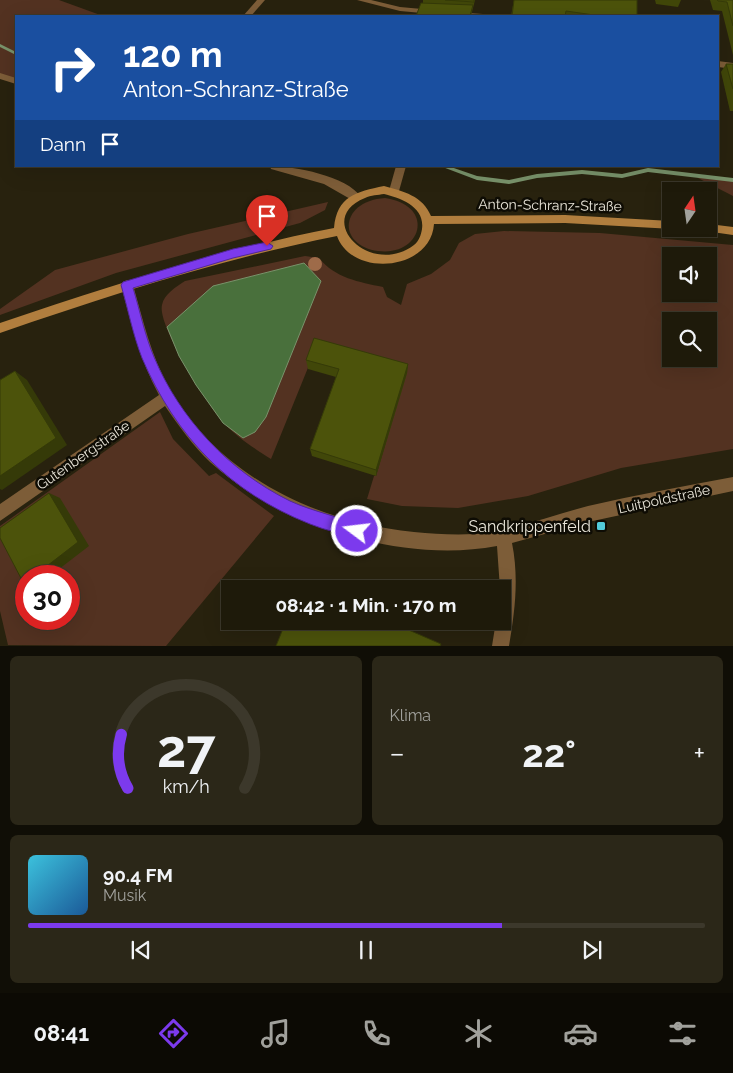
<!DOCTYPE html>
<html lang="de">
<meta charset="utf-8">
<style>
:root{--surface:#1e1a0a;--page:#2b2718;--text:#f1f3f6;--muted:#a1a19c;--line:#3c382b;--accent:#7c3aed}
body{margin:0;font-family:Raleway,sans-serif;background:var(--page);color:var(--text);height:100vh;display:flex;flex-direction:column;font-size:19px;white-space:nowrap}
*{box-sizing:border-box;margin:0}
p{font-size:16px;color:var(--muted)}
.icon{flex:none;width:28px;height:28px;fill:none;stroke:currentColor;stroke-width:2;stroke-linecap:round;stroke-linejoin:round}
.map{position:relative;height:646px;overflow:hidden}
.drawer{display:flex;flex-direction:column;gap:10px;padding:10px;background:#100e06;flex:1}
.drawer>*{flex:none}
.guide{position:absolute;left:15px;top:15px;width:704px;height:152px;border-radius:0px;box-shadow:0 5px 20px #0002,0 0 0 1px var(--line);background:#1a4fa0;color:#fff;overflow:hidden}
.needle{width:32px;rotate:13deg}
.buttons{position:absolute;left:662px;top:182px;display:grid;gap:10px}
.buttons a{display:grid;place-items:center;width:55px;height:55px;border-radius:0px;background:var(--surface);box-shadow:0 5px 20px #0002,0 0 0 1px var(--line);font-size:25px}
.speed{position:absolute;left:15px;top:565px;display:flex;gap:10px;font-size:25px;font-weight:700;text-align:center}
.speed>*{display:grid;place-content:center;width:65px;height:65px;border-radius:50%;background:var(--surface);box-shadow:0 5px 20px #0002,0 0 0 1px var(--line);line-height:1}
.speed .limit{border:8px solid #d22;background:#fff;color:#111}
.pin{position:absolute;display:grid;place-items:center;width:42px;height:42px;color:#fff;margin:-51px -21px;border-radius:50% 50% 50% 0;rotate:-45deg;box-shadow:0 0 5px #0007}
.pin .icon{rotate:45deg}
.me{position:absolute;width:55px;margin:-28px;rotate:285deg;stroke-linejoin:round;filter:drop-shadow(0 0 4px #0008)}
.turn{display:flex;align-items:center;gap:18px;height:105px;padding:0 25px;font-size:22px}
.turn .icon{width:65px;height:65px;stroke-width:2.5}
.turn b{display:block;font-size:35px;line-height:42px}
.then{display:flex;align-items:center;height:48px;padding:0 25px;background:#0003;gap:10px;font-size:19px}
.big{font-size:38px;font-weight:700;line-height:1.1}
.drawer .tile{flex:1;display:flex;flex-direction:column;justify-content:center;gap:8px;min-width:0;padding:0 18px;border-radius:8px;background:var(--page)}
.drawer .dial{align-items:center;gap:0}
.dial svg{height:130px;overflow:visible;fill:none;stroke:var(--line);stroke-width:7;stroke-linecap:round;text-anchor:middle}
.dial text{fill:var(--text);stroke:none}
.song{display:flex;align-items:center;gap:15px}
.cover{width:60px;height:60px;border-radius:8px;background:linear-gradient(135deg,hsl(190 70% 55%),hsl(210 70% 35%))}
.played{height:5px;border-radius:2px;background:linear-gradient(90deg,var(--accent) 70%,var(--line) 70%)}
.keys{display:flex;justify-content:space-around;direction:ltr}
.heat{display:flex;justify-content:space-between;align-items:center;font-size:28px;direction:ltr}
.drawer .tiles{flex:1;display:grid;gap:10px;grid-template-columns:1fr 1fr}
.tile:last-child{grid-column:span 2}
.trip{position:absolute;left:221px;top:580px;width:290px;height:50px;border-radius:0px;background:var(--surface);box-shadow:0 5px 20px #0002,0 0 0 1px var(--line);font-weight:700;line-height:50px;text-align:center}
.tabs{display:flex;height:80px;justify-content:space-around;align-items:center;background:#0c0a04;color:var(--muted)}
.tabs .icon{width:35px;height:35px}
.tabs .on{color:var(--accent)}
.tabs b{font-size:22px;color:var(--text)}
.map>svg:first-child{display:block}
</style>
<div class="map">
<svg width="733" height="646" viewBox="0 0 733 646">
<rect width="100%" height="100%" fill="#28220e"/>
<g fill="#533221" fill-rule="evenodd">
<polygon points="0,0 59,0 103,16 16,16 16,81 0,76"/>
<polygon points="697,176 733,180 733,196 698,178"/>
<path d="M385,198C437,206 421,257 378,251C336,245 340,201 385,198Z"/>
<polygon points="328,202 325,210 300,223 116,273 0,315 0,309 55,270 188,234"/>
<path d="M504,231L600,233L733,245V449L621,468L528,496L458,508L402,506L367,499L374,476H376L406,373L316,348L271,459C255,449 235,436 223,422C208,405 157,325 162,305C164,294 176,287 185,281L305,256L319,258C335,278 359,282 383,287L387,297L401,305L407,284L431,274L450,260L459,243L475,234ZM671,256H709V294H671ZM671,321H709V359H671Z"/>
<path d="M160,412L173,439L209,476L216,473L274,516L166,646L8,645L0,611V526ZM26,576H69V619H26Z"/>
</g>
<polygon fill="#49703c" stroke="#79936b" points="304,263 321,281 266,417 255,432 243,438 223,423 196,385 179,356 167,327 213,286"/>
<g fill="none" stroke-linecap="round" stroke-linejoin="round">
<g fill="#79936b" fill-rule="evenodd">
<polygon points="0,44 16,52 16,55 0,47"/>
<polygon points="440,166 448,166 477,176 509,180 537,174 582,170 622,174 648,168 733,178 733,182 648,172 622,178 582,174 537,178 509,184 477,180"/>
</g>
<polygon fill="#7d5d38" fill-rule="evenodd" points="257,0 265,0 251,16 243,16"/>
<g fill="#7d5d38" fill-rule="evenodd">
<polygon points="357,0 371,0 400,7 433,10 437,12 433,14 400,11"/>
<polygon points="452,12 483,14 487,16 454,16 451,14"/>
<polygon points="718,61 733,63 733,69 718,67"/>
<polygon points="0,73 16,78 16,84 0,79"/>
<path d="M270,166C294,166 347,176 361,197L360,200H352L324,184L271,169Z"/>
<polygon points="396,166 406,166 399,191 394,195 389,191"/>
<path d="M127,280L131,282L133,285C143,320 151,356 169,388C220,477 316,522 414,532C434,534 454,535 475,534C514,530 550,516 588,506C636,495 685,486 733,477V491L588,522L512,543C519,578 515,611 509,646H492L496,621H502V589H500L497,546C403,564 280,526 210,462C193,446 179,426 165,406L0,521V504L159,395C140,360 131,323 121,285L123,282Z"/>
</g>
<g fill="#b17e3e" fill-rule="evenodd">
<path d="M384,186C403,191 423,196 431,216L565,215L671,221L673,229L565,223L434,224C431,271 352,278 337,236C222,259 111,295 0,333V323C110,286 220,250 334,228C337,196 356,192 384,186ZM384,194C401,198 425,207 422,229C421,235 419,241 414,245C370,278 313,219 365,198C371,195 378,195 384,194Z"/>
<polygon points="709,224 733,227 733,235 705,231 704,229 709,229"/>
</g>
</g>
<circle fill="#9e6b49" cx="315" cy="264" r="7"/>
<g fill="#414709">
<polygon points="423,0 475,0 471,16 416,16 423,3"/>
<polygon points="514,0 637,0 637,16 511,16"/>
<polygon points="655,0 681,0 678,7 656,4"/>
<polygon points="710,0 733,0 733,55 722,11 713,10"/>
<polygon points="726,64 733,64 733,111 730,111 721,72"/>
<polygon points="306,360 408,364 407,373 376,476 312,456 310,449 336,377 308,369"/>
</g>
<g fill="#353a08">
<polygon points="408,364 407,373 376,476 376,470"/>
<polygon points="15,371 27,380 67,445 2,490 0,489 0,476"/>
<polygon points="49,493 60,498 89,546 50,576 34,576"/>
</g>
<g fill="#4c530b" stroke="#353a08">
<polygon points="445,0 474,0 474,2"/>
<polygon points="514,0 637,0 637,16 601,16 566,11 565,16 512,16"/>
<polygon points="717,0 733,0 733,26 727,2 718,1"/>
<polygon points="421,3 473,5 470,16 416,16"/>
<polygon points="726,64 733,64 733,89"/>
<polygon points="314,338 408,364 376,470 310,449 339,369 306,360"/>
<polygon points="15,371 56,438 0,476 0,380"/>
<polygon points="49,493 78,542 34,576 26,576 26,582 24,584 0,538 0,528"/>
<polygon points="301,581 321,589 298,589"/>
<polygon points="286,621 388,621 441,644 440,646 276,646"/>
</g>
<path fill="#7c3aed" stroke="#51269a" d="M267,242L273,246L271,249L233,258L133,288C140,311 145,336 154,357C180,419 229,471 290,501C314,512 338,516 362,526L364,531L362,536L357,538C342,534 325,530 310,524C229,492 176,437 142,358C133,335 128,309 121,285L123,282L233,249Z"/>
<rect fill="#52cbd9" stroke="#0e0c04" stroke-width="2" x="596" y="521" width="10" height="10" rx="2.5"/>
<g text-anchor="middle" stroke-width="5" stroke-linejoin="round" paint-order="stroke">
<g font-size="14" fill="#e9e5d9" stroke="#0e0c04">
<text transform="translate(550 205) rotate(1)" y="5">Anton-Schranz-Straße</text>
<text transform="translate(83 455) rotate(-35)" y="5">Gutenbergstraße</text>
<text transform="translate(664 499) rotate(-12)" y="5">Luitpoldstraße</text>
</g>
<g font-size="16" fill="#e9e5d9" stroke="#0e0c04" text-anchor="end">
<text x="591" y="532">Sandkrippenfeld</text>
</g>
</g>
</svg>
<div class="buttons">
<a><svg class="needle" viewBox="-14 -14 28 28"><path d="M0-13l5 13h-10z" fill="#e53935"/><path d="M0 13l5-13h-10z" fill="#a1a19c"/></svg></a>
<a><svg class="icon" aria-label="sound" viewBox="0 0 24 24"><path d="M4 9h4l5-4v14l-5-4H4zM17 9q2 3 0 6"/></svg></a>
<a><svg class="icon" aria-label="search" viewBox="0 0 24 24"><circle cx="10" cy="10" r="6"/><path d="M15 15l6 6"/></svg></a>
</div>
<div class="speed"><div class="limit">30</div></div>
<div class="pin" style="left:267px;top:246px;background:#d93025"><svg class="icon" aria-label="arrive" viewBox="0 0 24 24"><path d="M6 21V4h12l-3 4 3 4H6"/></svg></div>
<svg class="me" style="left:357px;top:531px" viewBox="-20 -20 40 40"><circle r="17" fill="#7c3aed" stroke="#fff" stroke-width="3"/><path d="M0-11L8 9 0 5-8 9z" fill="#fff"/></svg>
<div class="trip">08:42 · 1 Min. · 170 m</div>
<div class="guide">
<div class="turn"><svg class="icon" aria-label="right" viewBox="0 0 24 24"><path d="M7 20v-9h11M14 6l5 5-5 5"/></svg><div><b>120 m</b>Anton-Schranz-Straße</div></div>
<div class="then">Dann<svg class="icon" aria-label="arrive" viewBox="0 0 24 24"><path d="M6 21V4h12l-3 4 3 4H6"/></svg></div>
</div>
</div>
<section class="drawer">
<div class="tiles">
<div class="tile dial"><svg viewBox="0 0 100 80">
<path d="M14 69A42 42 0 1 1 86 69"/>
<path d="M14 69A42 42 0 0 1 10 36" stroke="#7c3aed"/>
<text x="50" y="56" font-size="32" font-weight="700">27</text>
<text x="50" y="72" font-size="11">km/h</text>
</svg></div>
<div class="tile"><p>Klima</p>
<div class="heat"><a>−</a><b class="big">22°</b><a>+</a></div>
</div>
<div class="tile">
<div class="song"><i class="cover"></i><div><b>90.4 FM</b><p>Musik</p></div></div>
<div class="played"></div>
<div class="keys"><svg class="icon" aria-label="previous" viewBox="0 0 24 24"><path d="M18 5L8 12l10 7zM5 5v14"/></svg><svg class="icon" aria-label="pause" viewBox="0 0 24 24"><path d="M8 5v14M16 5v14"/></svg><svg class="icon" aria-label="next" viewBox="0 0 24 24"><path d="M6 5l10 7-10 7zM19 5v14"/></svg></div>
</div>
</div>
</section>
<nav class="tabs">
<b>08:41</b>
<svg class="icon on" aria-label="directions" viewBox="0 0 24 24"><path d="M12 3l9 9-9 9-9-9zM9 14v-3h6M13 9l2 2-2 2"/></svg>
<svg class="icon" aria-label="music" viewBox="0 0 24 24"><path d="M9 18V5l10-2v13"/><circle cx="6" cy="18" r="3"/><circle cx="16" cy="16" r="3"/></svg>
<svg class="icon" aria-label="phone" viewBox="0 0 24 24"><path d="M5 4h4l2 5-3 2q2 4 5 5l2-3 5 2v4C11 20 4 13 5 4z"/></svg>
<svg class="icon" aria-label="climate" viewBox="0 0 24 24"><path d="M12 3v18M4 7l16 10M4 17L20 7"/></svg>
<svg class="icon" aria-label="car" viewBox="0 0 24 24"><path d="M5 17H2v-5l4-1 3-4h7l3 4 3 1v5h-3M9 17h6M6 11h13"/><circle cx="7" cy="17" r="2"/><circle cx="17" cy="17" r="2"/></svg>
<svg class="icon" aria-label="filters" viewBox="0 0 24 24"><path d="M4 7h16M4 17h16"/><circle cx="9" cy="7" r="2"/><circle cx="15" cy="17" r="2"/></svg>
</nav>
